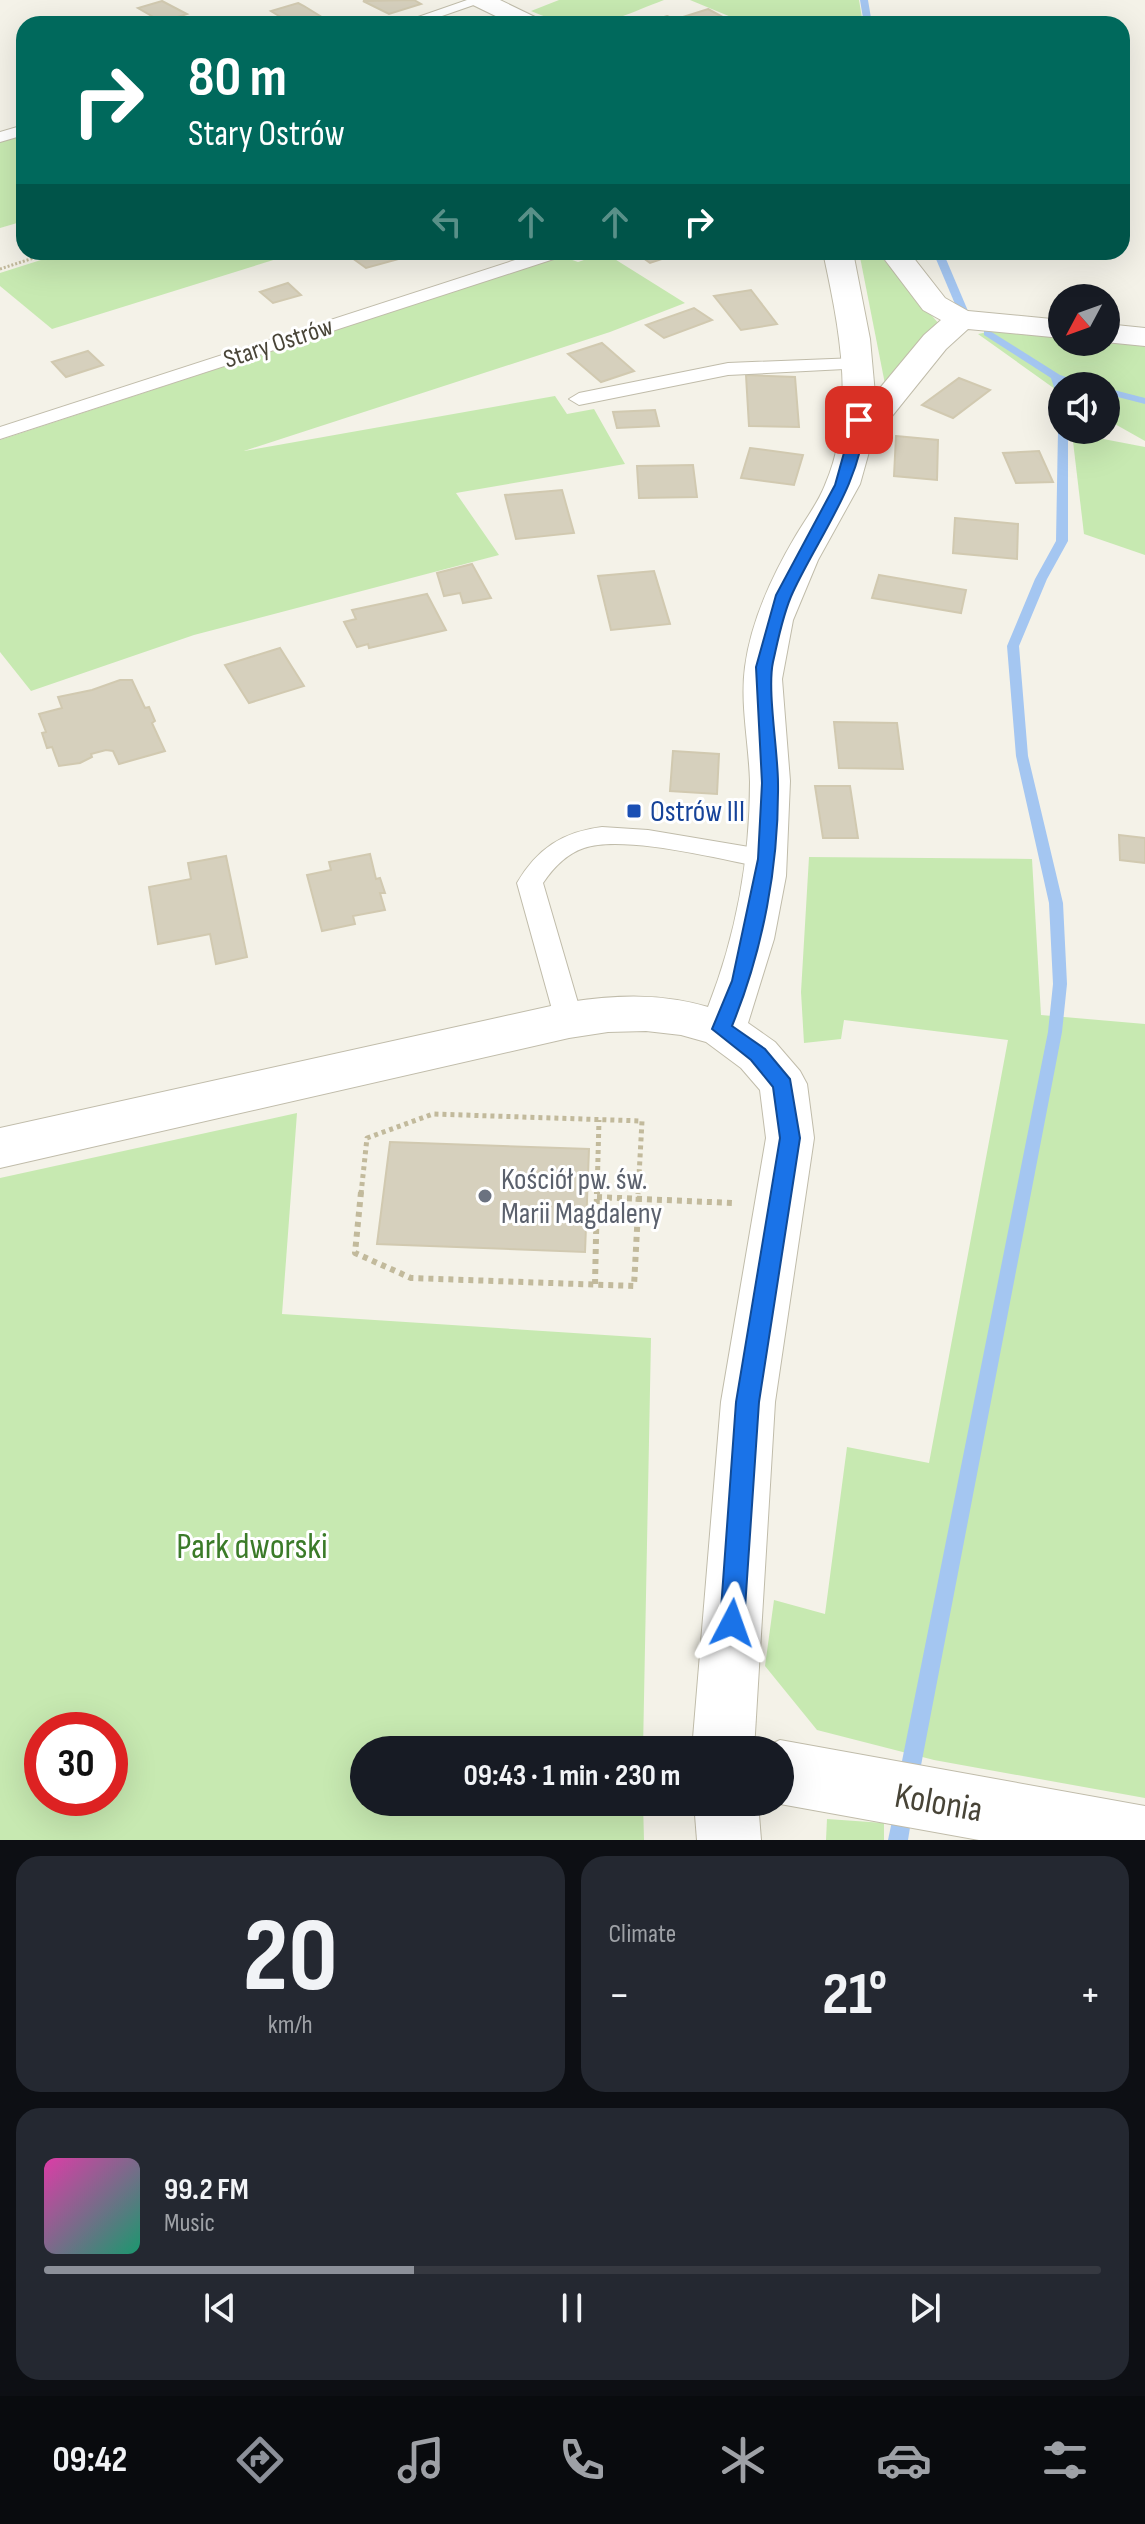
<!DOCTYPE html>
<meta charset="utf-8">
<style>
:root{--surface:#171b24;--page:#242831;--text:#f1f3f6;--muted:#9ea1a6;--line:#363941;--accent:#8c9099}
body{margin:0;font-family:"Sofia Sans Condensed",sans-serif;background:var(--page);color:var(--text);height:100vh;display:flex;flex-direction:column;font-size:30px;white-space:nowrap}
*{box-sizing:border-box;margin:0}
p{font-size:26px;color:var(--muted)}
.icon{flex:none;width:44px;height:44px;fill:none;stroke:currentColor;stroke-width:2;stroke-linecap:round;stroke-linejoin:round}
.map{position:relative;height:1840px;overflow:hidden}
.panel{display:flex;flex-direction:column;gap:16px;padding:16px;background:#0d0f14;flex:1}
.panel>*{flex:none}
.banner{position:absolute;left:16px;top:16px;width:1114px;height:244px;border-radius:24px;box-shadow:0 8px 32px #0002;background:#00695c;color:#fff;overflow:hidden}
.needle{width:52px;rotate:229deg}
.fabs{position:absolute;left:1048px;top:284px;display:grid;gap:16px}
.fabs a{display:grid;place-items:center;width:72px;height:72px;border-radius:50%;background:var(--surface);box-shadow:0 8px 32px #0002;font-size:40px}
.speed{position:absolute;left:24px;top:1712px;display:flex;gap:16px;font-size:40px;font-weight:700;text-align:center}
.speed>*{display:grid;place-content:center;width:104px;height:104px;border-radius:50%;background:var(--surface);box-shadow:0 8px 32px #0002;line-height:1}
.speed .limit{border:12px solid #d22;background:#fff;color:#111}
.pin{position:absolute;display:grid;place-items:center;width:68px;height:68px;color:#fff;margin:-34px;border-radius:16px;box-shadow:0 4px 12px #0006}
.me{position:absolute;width:88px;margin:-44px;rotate:4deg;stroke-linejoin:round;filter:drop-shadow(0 0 6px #0008)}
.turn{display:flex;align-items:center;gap:28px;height:168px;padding:0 40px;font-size:36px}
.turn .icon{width:104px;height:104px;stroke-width:2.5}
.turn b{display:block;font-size:56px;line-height:68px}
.lanes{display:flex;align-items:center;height:76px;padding:0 40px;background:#0003;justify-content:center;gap:40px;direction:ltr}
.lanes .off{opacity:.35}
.big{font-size:60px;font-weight:700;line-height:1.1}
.panel .widget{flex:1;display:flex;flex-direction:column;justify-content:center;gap:12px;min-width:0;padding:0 28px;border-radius:24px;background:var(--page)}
.panel .dial{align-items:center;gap:0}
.dial b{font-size:104px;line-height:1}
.song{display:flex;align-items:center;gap:24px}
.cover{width:96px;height:96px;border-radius:12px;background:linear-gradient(135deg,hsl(320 70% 55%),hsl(160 70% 35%))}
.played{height:8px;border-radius:4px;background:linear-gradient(90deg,var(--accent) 35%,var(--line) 35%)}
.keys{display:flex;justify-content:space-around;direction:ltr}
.heat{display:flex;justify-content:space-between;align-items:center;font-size:44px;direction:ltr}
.panel .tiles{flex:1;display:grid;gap:16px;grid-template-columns:1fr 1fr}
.widget:last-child{grid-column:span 2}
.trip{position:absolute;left:350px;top:1736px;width:444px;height:80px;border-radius:40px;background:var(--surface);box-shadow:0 8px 32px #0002;font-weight:700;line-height:80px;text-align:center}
.menu{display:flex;height:128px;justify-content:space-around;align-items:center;background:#090b0e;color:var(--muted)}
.menu .icon{width:56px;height:56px}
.menu .on{color:var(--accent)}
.menu b{font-size:36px;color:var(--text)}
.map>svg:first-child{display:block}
</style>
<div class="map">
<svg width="1145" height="1840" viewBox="0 0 1145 1840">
<rect width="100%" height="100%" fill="#f4f2e8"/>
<g fill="#c7e9b1" fill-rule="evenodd">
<path d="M559,0H664C609,21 589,36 531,11Z"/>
<polygon points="690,0 859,0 863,24 748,24"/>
<polygon points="24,133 24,221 0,228 0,140"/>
<polygon points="66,252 299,252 52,329 0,286 0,273"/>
<polygon points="859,252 877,252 939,324 885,384"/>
<polygon points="605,253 685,303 610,332 244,451 555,396 567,414 594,409 625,464 456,493 499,555 194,635 31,691 0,652 0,440 561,256 578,262"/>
<polygon points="997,330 1062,337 1062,342 1145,345 1145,441 1106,419 1106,386 1062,386 1062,394 978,334"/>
<polygon points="1072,433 1145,447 1145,555 1084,534"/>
<polygon points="809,857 1032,859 1041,1015 1145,1024 1145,1798 934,1760 817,1730 765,1666 774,1600 825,1614 847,1447 929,1463 1008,1040 844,1020 841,1039 804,1043 801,992"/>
<path d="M297,1113L282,1314L651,1338L643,1750H364V1802H643L644,1840H0V1178ZM42,1730H110V1798H42Z"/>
<polygon points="827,1819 884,1823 884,1840 826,1840"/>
</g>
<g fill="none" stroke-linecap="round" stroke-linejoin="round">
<g fill="#a4c6f1" fill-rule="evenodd">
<polygon points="860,0 868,0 872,24 864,24"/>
<polygon points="933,252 943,252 968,311 966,313 958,311"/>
<polygon points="984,331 990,331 1060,375 1094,386 1077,386 1062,382 1062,401 1058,400 1051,378 984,335"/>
<polygon points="1106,388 1145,398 1145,404 1106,394"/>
<polygon points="1062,427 1062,430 1068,430 1068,541 1047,579 1019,646 1028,756 1063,903 1067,984 1062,1032 918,1781 915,1788 908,1791 901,1788 898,1781 1048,1032 1053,984 1049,903 1016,756 1007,646 1035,579 1056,541 1058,430"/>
<polygon points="903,1799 910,1802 913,1809 908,1840 888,1840 896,1802"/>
</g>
</g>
<g fill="#d6d0bd" stroke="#d1c9b0" stroke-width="2">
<polygon points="414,0 421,4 389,14 363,1"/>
<polygon points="162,1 187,14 162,22 138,8"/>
<polygon points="298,3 304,6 333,24 292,24 271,11"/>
<polygon points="708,9 721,16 697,24 683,17"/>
<polygon points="667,16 686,24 658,24 651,21"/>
<polygon points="355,252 424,252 366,268 348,255"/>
<polygon points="635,252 665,252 671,256 650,263"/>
<polygon points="288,283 301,295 273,303 260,292"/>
<polygon points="751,290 777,324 741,330 714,296"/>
<polygon points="694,308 712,320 664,338 646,325"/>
<polygon points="602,343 634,371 601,382 568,354"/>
<polygon points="88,351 103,365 66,377 52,362"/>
<polygon points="746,375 795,377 799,427 749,426"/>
<polygon points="959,378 990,390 953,418 922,405"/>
<polygon points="655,410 659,426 617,428 613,412"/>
<polygon points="896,436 938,440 937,480 894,476"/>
<polygon points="750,448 803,455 794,485 741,478"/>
<polygon points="1039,451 1053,482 1016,483 1003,453"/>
<polygon points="693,465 697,497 639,498 637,466"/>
<polygon points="562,490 574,533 516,539 505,495"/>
<polygon points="955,518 1018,524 1017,559 953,553"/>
<polygon points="472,564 491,598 463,603 460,593 444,596 437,573"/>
<polygon points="654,571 670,624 611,630 598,576"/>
<polygon points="879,575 966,590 961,613 872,598"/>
<polygon points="427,594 446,630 369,648 368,644 357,647 344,622 356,619 352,610"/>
<polygon points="280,648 304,686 249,703 225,665"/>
<polygon points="120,680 132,680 145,708 149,707 155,721 152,723 165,751 119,764 113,751 106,750 91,754 92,757 80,763 59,766 52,747 47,748 42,733 46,732 39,714 62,708 58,697 92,690"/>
<polygon points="834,722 897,723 903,769 839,768"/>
<polygon points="673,751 719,754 717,794 670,791"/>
<polygon points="815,786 850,786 858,838 823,838"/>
<polygon points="1119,835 1145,838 1145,863 1120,860"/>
<polygon points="370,854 376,879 380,878 385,893 380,893 385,910 353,916 355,924 322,931 307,875 331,870 329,862"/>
<polygon points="226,856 247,957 216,964 210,934 158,944 149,887 191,879 188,863"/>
<polygon points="390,1142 589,1149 585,1252 377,1244"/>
</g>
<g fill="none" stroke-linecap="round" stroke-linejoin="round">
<g stroke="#c0bcaa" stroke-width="2">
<g id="lane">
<polygon points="467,0 488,0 419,24 398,24"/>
<polygon points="24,125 24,135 0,142 0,132"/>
<polygon points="540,252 566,252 563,256 0,439 0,427"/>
<polygon points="857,358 866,364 864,368 728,375 579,405 569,399 579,393 728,363"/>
<path d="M602,827L648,830L767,850L776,853L780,859L776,865L767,868C723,860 624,834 584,848C566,854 553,868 543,883L583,1020L579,1027L569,1030L559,1027L555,1020L517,883C537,849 562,832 602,827Z"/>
</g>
</g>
<g stroke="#c0bcaa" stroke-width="2">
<g id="street">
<polygon points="469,0 500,0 539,19 543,24 512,24 473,5"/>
<path d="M823,252H853L870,339L875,394L924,335L941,320L923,310L879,252H909L945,298L968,311L1062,320V338L968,329L946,349L872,441L860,484L818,560L793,620L782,679L790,781L786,876L774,939L748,1023L775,1042L800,1071L807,1084L814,1138L775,1402L754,1750H692L721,1402L766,1138L760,1090L741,1068L706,1042L681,1035L646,1031L608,1032L569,1038L0,1168V1128L569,1002C617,995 660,993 708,1007C736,936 750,858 750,782C749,743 740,705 745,667C751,621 772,576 795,537C805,520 818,503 825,485C857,411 839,327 823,252Z"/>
<polygon points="1106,324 1145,328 1145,346 1105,342"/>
<polygon points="780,1740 1145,1806 1145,1840 979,1840 780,1804 776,1802 780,1802 780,1750 758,1750"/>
<polygon points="694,1802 758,1802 761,1840 697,1840"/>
</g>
</g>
<polyline stroke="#c2ba9c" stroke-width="3" stroke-dasharray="2 2" stroke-linecap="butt" points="0,269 52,252"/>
<g stroke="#c2ba9c" stroke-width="5" stroke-dasharray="4 4" stroke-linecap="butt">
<polyline points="361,1194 367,1138 433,1114 642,1121 638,1194"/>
<polyline points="597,1194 599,1120"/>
</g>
<g stroke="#c2ba9c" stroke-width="6" stroke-dasharray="5 5" stroke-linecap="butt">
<polyline points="361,1192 355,1253 411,1278 634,1286 639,1192"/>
<polyline points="597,1197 732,1203"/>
<polyline points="595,1284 597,1192"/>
</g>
<use href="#lane" fill="#fff" fill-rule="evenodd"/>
<use href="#street" fill="#fff" fill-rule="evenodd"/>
</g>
<path fill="#1a73e8" stroke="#114b97" stroke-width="2" d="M854,417L865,420C861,483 819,536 793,592C783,613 778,640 773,662C767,690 778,751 778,783C779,865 763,950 732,1026L765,1049L790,1079L800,1138L759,1402L744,1623L741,1632L732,1636L723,1632L720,1623L736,1402L780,1138L773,1087L751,1060L712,1029L732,981L758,859L762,783L756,667L776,595L835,485Z"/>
<rect fill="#1a4fb4" stroke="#fff" stroke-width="3" x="626" y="803" width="16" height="16" rx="4"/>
<circle fill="#6b7280" stroke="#fff" stroke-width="3" cx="485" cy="1196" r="8"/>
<g text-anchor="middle" stroke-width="6" stroke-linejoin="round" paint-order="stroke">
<g font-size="26" fill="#484437" stroke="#fff">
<text transform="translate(278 342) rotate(-18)" y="9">Stary Ostrów</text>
</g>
<g font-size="30" fill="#164399" stroke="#fff" text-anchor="start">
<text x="650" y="821">Ostrów III</text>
</g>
<g font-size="30" fill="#5b616d" stroke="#fff" text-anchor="start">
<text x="501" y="1189">Kościół pw. św.<tspan x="501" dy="34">Marii Magdaleny</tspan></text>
</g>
<g font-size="36" fill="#3b7b29" stroke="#fff">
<text x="252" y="1558">Park dworski</text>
</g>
<g font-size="36" fill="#484437" stroke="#fff">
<text transform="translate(939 1801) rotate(10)" y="13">Kolonia</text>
</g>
</g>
</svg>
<div class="fabs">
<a><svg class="needle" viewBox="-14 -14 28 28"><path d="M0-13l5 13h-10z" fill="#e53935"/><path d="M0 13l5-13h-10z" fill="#9ea1a6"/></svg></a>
<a><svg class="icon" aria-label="sound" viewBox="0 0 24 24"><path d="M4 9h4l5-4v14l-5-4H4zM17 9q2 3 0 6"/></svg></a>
</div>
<div class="speed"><div class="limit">30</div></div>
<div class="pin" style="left:859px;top:420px;background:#d93025"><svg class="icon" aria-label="arrive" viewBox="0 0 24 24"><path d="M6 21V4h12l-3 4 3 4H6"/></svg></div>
<svg class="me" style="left:732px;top:1623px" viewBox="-20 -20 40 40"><path d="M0-17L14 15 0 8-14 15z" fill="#1a73e8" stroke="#fff" stroke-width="4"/></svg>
<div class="trip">09:43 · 1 min · 230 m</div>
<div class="banner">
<div class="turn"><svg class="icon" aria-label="right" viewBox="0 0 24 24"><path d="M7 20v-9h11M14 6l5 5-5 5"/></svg><div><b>80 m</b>Stary Ostrów</div></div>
<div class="lanes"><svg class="icon off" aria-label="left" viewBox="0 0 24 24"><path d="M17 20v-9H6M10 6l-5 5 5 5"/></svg><svg class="icon off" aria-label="ahead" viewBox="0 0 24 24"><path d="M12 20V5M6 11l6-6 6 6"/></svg><svg class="icon off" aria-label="ahead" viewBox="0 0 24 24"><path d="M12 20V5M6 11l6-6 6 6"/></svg><svg class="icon" aria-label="right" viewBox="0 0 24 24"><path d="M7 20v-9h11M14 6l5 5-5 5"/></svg></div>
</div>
</div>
<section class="panel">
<div class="tiles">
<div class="widget dial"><b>20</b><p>km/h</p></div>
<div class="widget"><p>Climate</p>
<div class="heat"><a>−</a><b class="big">21°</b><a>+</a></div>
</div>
<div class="widget">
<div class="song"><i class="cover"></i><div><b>99.2 FM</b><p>Music</p></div></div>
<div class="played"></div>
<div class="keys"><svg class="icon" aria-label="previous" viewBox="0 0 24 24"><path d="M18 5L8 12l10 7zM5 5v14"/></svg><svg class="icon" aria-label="pause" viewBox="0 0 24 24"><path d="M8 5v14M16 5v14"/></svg><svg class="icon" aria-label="next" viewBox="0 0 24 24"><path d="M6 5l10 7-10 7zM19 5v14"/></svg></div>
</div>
</div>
</section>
<nav class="menu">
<b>09:42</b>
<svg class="icon on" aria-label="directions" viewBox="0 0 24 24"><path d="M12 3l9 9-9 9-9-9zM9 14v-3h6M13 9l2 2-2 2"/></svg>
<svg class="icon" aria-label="music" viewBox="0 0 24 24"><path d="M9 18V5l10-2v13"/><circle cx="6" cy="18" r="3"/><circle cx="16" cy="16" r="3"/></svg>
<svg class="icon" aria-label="phone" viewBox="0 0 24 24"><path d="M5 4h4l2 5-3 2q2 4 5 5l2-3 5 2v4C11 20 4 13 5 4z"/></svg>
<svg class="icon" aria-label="climate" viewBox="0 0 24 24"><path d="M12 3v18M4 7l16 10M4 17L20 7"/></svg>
<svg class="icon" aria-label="car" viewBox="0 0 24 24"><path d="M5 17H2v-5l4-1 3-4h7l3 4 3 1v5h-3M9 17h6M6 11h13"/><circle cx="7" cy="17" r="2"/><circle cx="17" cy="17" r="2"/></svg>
<svg class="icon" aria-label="filters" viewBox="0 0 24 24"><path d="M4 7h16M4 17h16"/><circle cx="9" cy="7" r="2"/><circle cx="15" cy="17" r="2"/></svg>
</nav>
